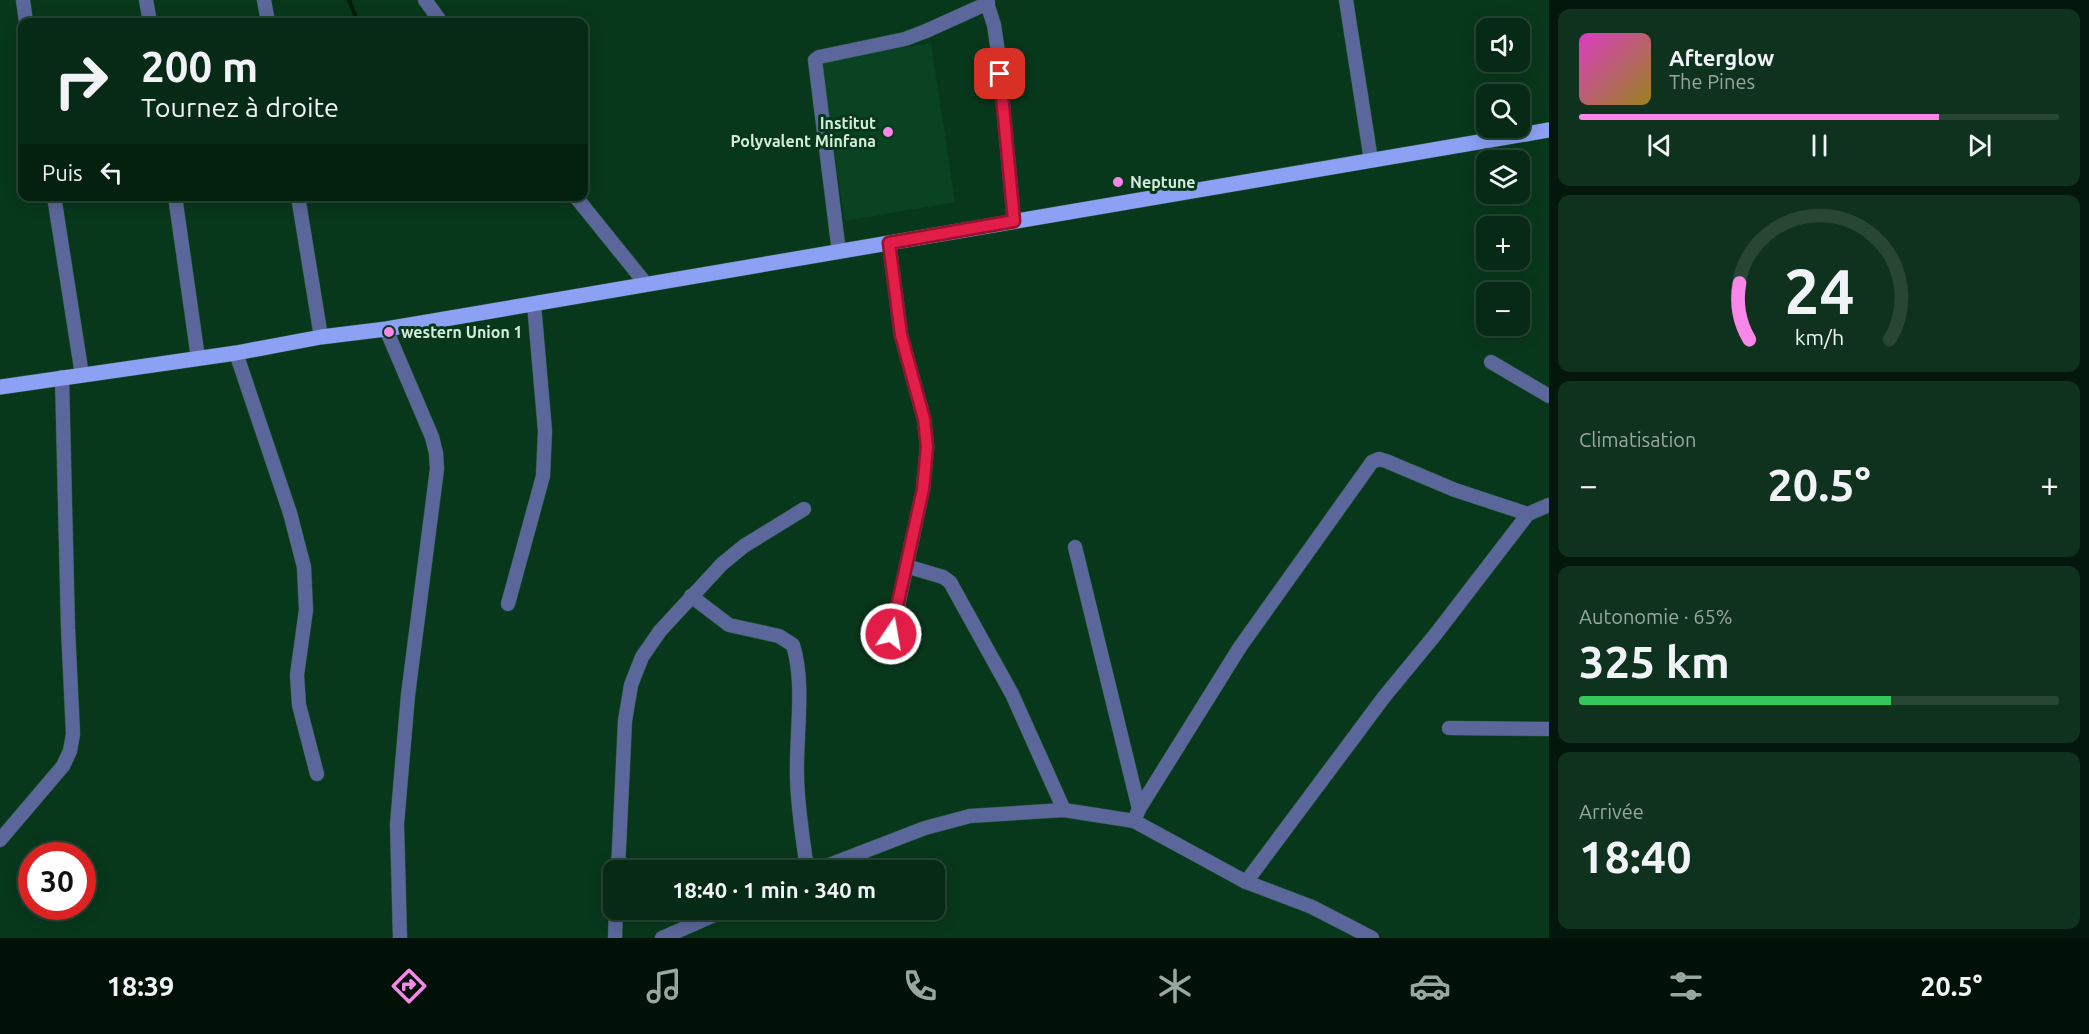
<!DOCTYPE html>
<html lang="fr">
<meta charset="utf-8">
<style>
:root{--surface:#062a15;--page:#0f321e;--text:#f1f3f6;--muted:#98a7a0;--line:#274634;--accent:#f987e9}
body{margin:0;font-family:Ubuntu,sans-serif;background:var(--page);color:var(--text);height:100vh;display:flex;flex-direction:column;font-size:22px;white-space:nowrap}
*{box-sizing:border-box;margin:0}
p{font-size:20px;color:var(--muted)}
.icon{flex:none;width:33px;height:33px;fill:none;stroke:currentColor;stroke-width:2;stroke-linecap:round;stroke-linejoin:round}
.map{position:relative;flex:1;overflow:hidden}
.sheet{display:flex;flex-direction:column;gap:9px;padding:9px;background:#03170c;width:540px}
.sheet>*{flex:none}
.hud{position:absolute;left:18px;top:18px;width:570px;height:183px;border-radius:12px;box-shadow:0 3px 15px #0003,0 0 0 2px var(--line);background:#062a15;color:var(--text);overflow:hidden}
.fabs{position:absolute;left:1476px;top:18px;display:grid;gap:12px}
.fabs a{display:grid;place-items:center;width:54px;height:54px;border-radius:12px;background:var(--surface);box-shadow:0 3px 15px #0003,0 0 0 2px var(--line);font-size:30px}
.speed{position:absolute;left:18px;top:842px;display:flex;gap:12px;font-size:30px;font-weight:700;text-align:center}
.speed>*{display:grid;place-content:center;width:78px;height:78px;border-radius:50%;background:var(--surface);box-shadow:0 3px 15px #0003,0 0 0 2px var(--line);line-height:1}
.speed .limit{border:9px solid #d22;background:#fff;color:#111}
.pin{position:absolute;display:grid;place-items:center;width:51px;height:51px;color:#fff;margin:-26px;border-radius:12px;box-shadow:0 3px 9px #0006}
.me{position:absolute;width:66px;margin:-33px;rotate:12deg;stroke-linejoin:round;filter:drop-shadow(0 0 4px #0008)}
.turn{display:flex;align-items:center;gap:21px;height:126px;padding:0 24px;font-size:27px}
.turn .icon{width:78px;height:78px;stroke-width:2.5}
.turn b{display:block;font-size:42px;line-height:51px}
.then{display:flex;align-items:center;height:57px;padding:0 24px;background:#0003;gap:12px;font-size:22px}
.big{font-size:45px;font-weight:700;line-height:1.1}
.sheet .widget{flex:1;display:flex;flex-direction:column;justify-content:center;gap:9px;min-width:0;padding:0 21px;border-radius:12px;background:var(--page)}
.sheet .dial{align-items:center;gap:0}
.dial svg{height:156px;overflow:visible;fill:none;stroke:var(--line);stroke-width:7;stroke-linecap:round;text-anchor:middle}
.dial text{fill:var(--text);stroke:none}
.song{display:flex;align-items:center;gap:18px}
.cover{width:72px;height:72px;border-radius:9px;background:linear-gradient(135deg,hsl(310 70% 55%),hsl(50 70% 35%))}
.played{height:6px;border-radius:3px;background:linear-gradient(90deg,var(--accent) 75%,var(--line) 75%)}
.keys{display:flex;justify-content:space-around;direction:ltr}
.heat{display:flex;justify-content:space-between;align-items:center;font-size:33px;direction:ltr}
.charge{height:9px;border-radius:4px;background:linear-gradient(90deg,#34c759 65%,var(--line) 0)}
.trip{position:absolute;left:603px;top:860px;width:342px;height:60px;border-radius:12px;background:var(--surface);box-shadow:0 3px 15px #0003,0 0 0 2px var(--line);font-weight:700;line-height:60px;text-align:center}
.tabs{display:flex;height:96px;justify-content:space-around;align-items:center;background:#021108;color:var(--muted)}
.tabs .icon{width:42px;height:42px}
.tabs .active{color:var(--accent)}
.tabs b{font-size:27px;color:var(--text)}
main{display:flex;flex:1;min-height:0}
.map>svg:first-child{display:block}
</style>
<main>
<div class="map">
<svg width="1549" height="938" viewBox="0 0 1549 938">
<rect width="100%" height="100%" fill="#08381c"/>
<polygon fill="#0a4322" points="931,43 955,202 845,221 820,62"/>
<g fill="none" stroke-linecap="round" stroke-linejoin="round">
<polyline stroke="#021d0b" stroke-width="4" points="349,0 358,22"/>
<g stroke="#29553a" stroke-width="15">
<g id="street">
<polyline points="23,0 26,22"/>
<polyline points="146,0 150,22"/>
<polyline points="264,0 268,22"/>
<polyline points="425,0 441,22"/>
<polyline points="986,0 994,25 998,52 1014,221"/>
<polyline points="1346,0 1371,160"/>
<polyline points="54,196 82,375"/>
<polyline points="175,196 198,358"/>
<polyline points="298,196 321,337"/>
<polyline points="575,196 646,284"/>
<polyline points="889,243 901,335 924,419 927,446 923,489 892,634"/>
<polyline points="839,252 815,60 819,57 905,39 926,31 988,3"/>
<polyline points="386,329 432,437 436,453 437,469 408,695 397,824 400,938"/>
<polyline points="236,353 290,513 304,567 306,610 297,675 299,705 317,774"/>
<polyline points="1491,362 1549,396"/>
<polyline points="1075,547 1139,809"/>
<polyline points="906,566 943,577 950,582 1012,694 1064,810"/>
<path d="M691,596L729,625L779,636L793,645C805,684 796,733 797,774C797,805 803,838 807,870"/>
<polyline points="508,604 543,476 545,431 534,304"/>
<polyline points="1449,728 1549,729"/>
<polyline points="1134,821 1139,809 1240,647 1372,462 1379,459 1386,461 1455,490 1528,514"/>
<polyline points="0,840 63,766 70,751 73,734 68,628 62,377"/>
<polyline points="618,870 625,721 631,685 642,657 660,631 722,564 744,546 804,509"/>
<polyline points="816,870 925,828 970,816 1064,810 1134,821 1246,882 1312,907 1372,938"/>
<polyline points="1246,882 1384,697 1435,635 1528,514 1549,505"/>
<polyline points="615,938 616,909"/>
<polyline points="662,938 728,909"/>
</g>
</g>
<g stroke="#29553a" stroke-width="16">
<polyline id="primary" points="0,387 236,353 321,337 386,329 1549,130"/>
</g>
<use href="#street" stroke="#5b679a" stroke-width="14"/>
<use href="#primary" stroke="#8ca1f4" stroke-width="15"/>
</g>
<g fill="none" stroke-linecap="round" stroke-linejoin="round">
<g stroke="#92132f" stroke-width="15">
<polyline id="route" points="891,634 923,489 927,447 924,419 901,335 889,243 1014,221 1000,74"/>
</g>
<use href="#route" stroke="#e11d48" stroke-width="10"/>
</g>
<g fill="#f987e9" stroke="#08381c" stroke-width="2">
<circle cx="888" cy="132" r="6"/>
<circle cx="1118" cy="182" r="6"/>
<circle cx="389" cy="332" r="6"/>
</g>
<g text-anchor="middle" stroke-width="6" stroke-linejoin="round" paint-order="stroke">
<g font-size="16" font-weight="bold" fill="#d4ecd9" stroke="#08381c" text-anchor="start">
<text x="876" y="129" text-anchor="end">Institut<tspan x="876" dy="18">Polyvalent Minfana</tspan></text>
<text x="1130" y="188">Neptune</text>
<text x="401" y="338">western Union 1</text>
</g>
</g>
</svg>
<div class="fabs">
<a><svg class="icon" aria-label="sound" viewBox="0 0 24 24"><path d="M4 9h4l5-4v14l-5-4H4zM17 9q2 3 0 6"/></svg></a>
<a><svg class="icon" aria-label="search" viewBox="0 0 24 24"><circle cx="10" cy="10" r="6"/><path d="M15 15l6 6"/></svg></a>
<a><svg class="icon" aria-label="layers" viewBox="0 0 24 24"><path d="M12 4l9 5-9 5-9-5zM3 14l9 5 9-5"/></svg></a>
<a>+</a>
<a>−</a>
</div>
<div class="speed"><div class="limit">30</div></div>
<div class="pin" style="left:1000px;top:74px;background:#d93025"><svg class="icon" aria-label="arrive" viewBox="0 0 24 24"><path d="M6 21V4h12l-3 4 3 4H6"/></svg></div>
<svg class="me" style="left:891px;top:634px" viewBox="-20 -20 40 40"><circle r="17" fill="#e11d48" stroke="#fff" stroke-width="3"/><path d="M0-11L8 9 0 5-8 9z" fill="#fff"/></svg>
<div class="trip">18:40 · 1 min · 340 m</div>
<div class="hud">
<div class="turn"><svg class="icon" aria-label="right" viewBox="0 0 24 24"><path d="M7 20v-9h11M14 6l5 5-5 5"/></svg><div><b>200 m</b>Tournez à droite</div></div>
<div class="then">Puis<svg class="icon" aria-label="left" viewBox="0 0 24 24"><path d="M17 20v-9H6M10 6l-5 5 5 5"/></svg></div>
</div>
</div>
<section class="sheet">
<div class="widget">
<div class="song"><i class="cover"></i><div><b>Afterglow</b><p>The Pines</p></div></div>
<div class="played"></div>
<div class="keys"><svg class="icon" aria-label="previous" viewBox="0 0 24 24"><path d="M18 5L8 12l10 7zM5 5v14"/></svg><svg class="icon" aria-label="pause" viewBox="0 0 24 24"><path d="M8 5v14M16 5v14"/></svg><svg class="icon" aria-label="next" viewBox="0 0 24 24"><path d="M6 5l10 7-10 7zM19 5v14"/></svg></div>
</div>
<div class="widget dial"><svg viewBox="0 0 100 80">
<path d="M14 69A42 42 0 1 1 86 69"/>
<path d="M14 69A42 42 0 0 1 9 40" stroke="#f987e9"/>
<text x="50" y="56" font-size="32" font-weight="700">24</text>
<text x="50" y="72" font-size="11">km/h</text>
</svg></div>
<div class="widget"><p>Climatisation</p>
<div class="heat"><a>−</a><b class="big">20.5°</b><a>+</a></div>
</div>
<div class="widget"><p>Autonomie · 65%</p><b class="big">325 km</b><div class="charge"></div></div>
<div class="widget"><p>Arrivée</p><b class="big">18:40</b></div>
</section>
</main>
<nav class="tabs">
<b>18:39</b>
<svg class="icon active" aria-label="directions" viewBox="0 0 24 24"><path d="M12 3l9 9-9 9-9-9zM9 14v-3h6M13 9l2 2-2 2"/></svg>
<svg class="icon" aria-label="music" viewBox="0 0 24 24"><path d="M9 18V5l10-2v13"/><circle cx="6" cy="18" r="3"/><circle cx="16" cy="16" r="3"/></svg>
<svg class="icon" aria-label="phone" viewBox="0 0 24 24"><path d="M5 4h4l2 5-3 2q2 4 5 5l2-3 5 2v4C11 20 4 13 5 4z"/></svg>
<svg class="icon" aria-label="climate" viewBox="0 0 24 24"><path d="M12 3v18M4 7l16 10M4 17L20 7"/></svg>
<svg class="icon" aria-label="car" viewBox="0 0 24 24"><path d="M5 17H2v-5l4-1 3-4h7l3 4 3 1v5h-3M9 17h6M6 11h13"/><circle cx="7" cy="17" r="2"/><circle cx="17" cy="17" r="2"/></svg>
<svg class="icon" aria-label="filters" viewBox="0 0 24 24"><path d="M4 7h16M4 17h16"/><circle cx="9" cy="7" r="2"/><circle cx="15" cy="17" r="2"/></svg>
<b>20.5°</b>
</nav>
